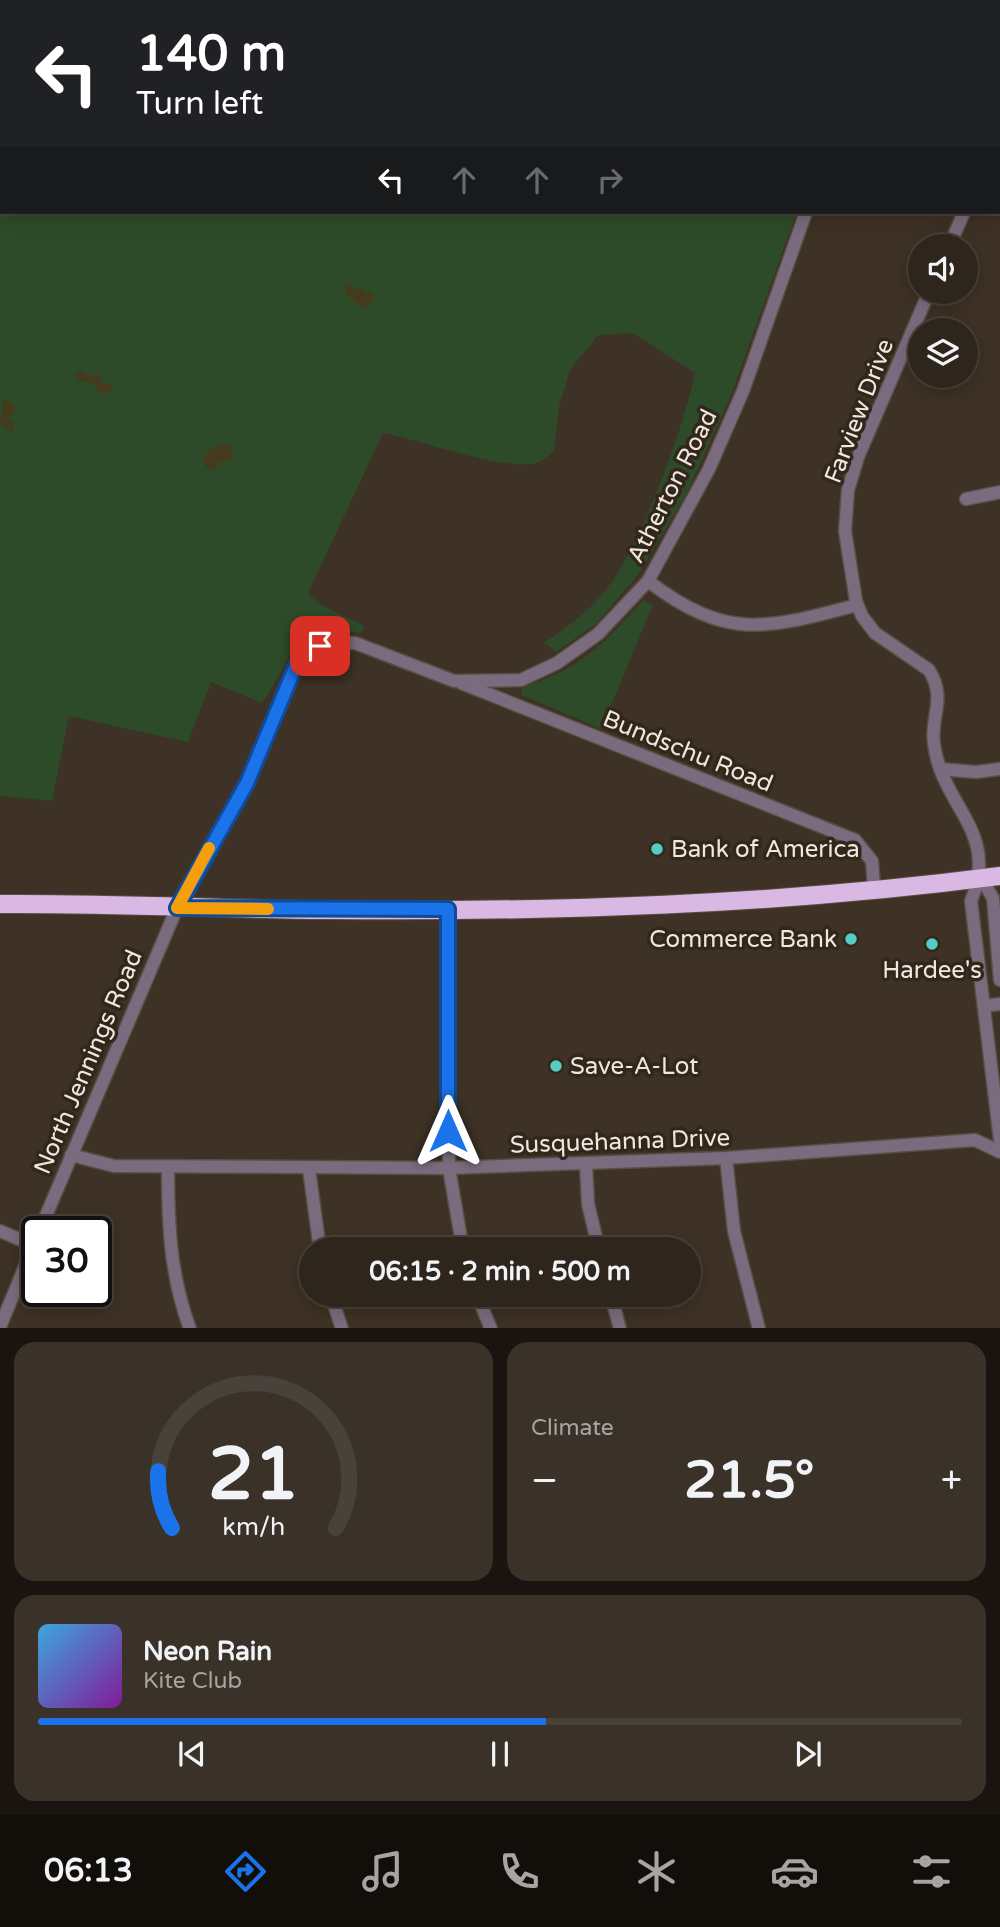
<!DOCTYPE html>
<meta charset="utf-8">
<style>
:root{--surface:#2e251c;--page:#3a3129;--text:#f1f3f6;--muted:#a7a5a3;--line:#49423b;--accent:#1a73e8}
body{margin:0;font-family:"Varela Round",sans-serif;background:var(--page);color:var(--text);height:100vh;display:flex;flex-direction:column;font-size:26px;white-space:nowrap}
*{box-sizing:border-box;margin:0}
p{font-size:23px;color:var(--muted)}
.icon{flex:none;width:38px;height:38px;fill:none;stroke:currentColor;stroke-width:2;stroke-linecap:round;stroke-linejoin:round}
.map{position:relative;height:1328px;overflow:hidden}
.side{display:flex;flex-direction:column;gap:14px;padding:14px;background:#19140f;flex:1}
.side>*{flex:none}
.guide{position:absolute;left:0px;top:0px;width:1001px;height:214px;box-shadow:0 4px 18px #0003,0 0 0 2px var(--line);background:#202124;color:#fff;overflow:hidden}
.controls{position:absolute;left:908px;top:234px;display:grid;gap:14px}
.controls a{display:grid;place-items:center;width:70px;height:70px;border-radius:50%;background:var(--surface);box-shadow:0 4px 18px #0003,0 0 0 2px var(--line);font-size:35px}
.speed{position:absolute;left:21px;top:1216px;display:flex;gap:14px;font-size:35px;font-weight:700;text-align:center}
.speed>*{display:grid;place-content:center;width:91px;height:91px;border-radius:50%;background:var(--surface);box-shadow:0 4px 18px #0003,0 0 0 2px var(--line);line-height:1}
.speed .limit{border:4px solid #111;border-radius:10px;background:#fff;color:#111}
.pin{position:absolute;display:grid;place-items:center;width:60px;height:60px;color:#fff;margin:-30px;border-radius:14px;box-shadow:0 4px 10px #0006}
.me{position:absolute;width:77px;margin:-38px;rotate:0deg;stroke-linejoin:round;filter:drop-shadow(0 0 5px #0008)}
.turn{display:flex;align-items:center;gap:24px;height:147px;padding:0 21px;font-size:32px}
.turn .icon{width:91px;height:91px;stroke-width:2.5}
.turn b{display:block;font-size:49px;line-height:60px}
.lanes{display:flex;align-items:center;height:66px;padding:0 21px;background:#0003;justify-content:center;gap:35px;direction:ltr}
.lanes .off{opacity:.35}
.big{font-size:52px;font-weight:800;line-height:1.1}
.side .card{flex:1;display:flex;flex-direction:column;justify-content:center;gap:10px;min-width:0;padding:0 24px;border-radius:21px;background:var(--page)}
.side .dial{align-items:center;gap:0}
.dial svg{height:182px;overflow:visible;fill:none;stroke:var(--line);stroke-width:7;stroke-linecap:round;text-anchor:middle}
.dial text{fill:var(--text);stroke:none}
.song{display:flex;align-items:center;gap:21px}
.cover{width:84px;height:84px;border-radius:10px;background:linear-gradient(135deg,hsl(200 70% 55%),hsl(290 70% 35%))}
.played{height:7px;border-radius:4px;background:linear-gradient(90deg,var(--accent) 55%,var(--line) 55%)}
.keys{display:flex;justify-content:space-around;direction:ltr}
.heat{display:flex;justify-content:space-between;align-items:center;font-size:38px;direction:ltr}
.side .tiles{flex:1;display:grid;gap:14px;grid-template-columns:1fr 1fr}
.card:last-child{grid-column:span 2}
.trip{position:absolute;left:299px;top:1237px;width:402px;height:70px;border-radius:35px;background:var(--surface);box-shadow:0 4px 18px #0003,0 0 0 2px var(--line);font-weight:800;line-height:70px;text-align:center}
.dock{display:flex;height:112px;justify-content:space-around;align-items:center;background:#120f0b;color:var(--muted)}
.dock .icon{width:49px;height:49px}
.dock .selected{color:var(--accent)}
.dock b{font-size:32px;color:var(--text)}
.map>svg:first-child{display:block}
</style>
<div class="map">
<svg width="1000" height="1329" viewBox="0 0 1000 1329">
<rect width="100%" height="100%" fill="#3e3125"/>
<g fill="#2d4b28">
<path d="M0,0H657L2,2V212H797L730,398L686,495L637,576L596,624L556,652L544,643C566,628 588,612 605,591C641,546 683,430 695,373L633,333L598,335L570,370L559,407L554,451C550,454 545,459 541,461C513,476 417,438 383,433L308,593L319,604L365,626L361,633C286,625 299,651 262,703L211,682L188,742L69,716L52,801L0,796Z"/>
<path d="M643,600L653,605L601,729L522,695L521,687C580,671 603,644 643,600Z"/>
</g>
<g fill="#433b1b">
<polygon points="351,285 357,291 362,288 366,294 372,292 374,299 364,308 345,294 346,286"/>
<polygon points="80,370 90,376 98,374 102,383 112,385 113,390 103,395 92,383 78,381 76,373"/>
<polygon points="4,399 13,403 15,412 7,417 14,426 11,432 0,423"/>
<polygon points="215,445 231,445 233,455 229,461 220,461 216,469 211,470 205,466 203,457"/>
</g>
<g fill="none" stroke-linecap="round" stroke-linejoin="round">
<g stroke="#5a4e43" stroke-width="15">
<g id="minor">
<polyline points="897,2 898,0"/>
<polyline points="999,128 1000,127"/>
<polyline points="949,247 964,212"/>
<path d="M929,292L858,457L848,490L845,531L856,601L862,616L875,633L929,670C947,699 930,716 934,744C942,807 1000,831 971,901L1000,1140"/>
<polyline points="966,499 1000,492"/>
<path d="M648,581C727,641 766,629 857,605"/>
<polyline points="461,683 855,840 872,861 874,888"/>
<polyline points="940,769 976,772 1000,769"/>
<polyline points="981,878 993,898 1000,980"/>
<polyline points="448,909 449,1168 463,1250"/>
<polyline points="984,1006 1000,1004"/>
<polyline points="71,1155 114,1166 449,1168 726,1158 975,1140 1000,1152"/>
<polyline points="726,1158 734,1231 759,1329"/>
<polyline points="586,1164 588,1204 599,1250"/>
<path d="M168,1168C168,1224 170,1275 190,1329"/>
<polyline points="309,1169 320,1250"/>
<polyline points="0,1231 33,1245"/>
<polyline points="39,1232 177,908 247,783 297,663 319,646 331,643 355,643 454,681 521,680 557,663 598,634 648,581 709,469 743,391 806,212"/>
<polyline points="331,1295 342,1329"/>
<polyline points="477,1295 491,1329"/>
<polyline points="611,1295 620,1329"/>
<polyline points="0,1327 37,1237"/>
</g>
</g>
<g stroke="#5a4e43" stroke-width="20">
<path id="highway" d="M0,904C109,903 219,909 328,910C552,912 778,905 1000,876"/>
</g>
<use href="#minor" stroke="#7a6c7e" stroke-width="12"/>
<use href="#highway" stroke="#dab8e4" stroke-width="18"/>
</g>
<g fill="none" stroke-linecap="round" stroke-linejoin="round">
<g stroke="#114b97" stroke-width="18">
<polyline id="route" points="320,646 297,663 247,783 177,908 448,909 448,1131"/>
</g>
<use href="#route" stroke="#1a73e8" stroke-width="12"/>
<polyline stroke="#f59e0b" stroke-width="12" points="209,848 177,908 268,909"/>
</g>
<g fill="#54cdc7" stroke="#33271c" stroke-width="2.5">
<circle cx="657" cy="849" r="7"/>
<circle cx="851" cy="939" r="7"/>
<circle cx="932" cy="944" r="7"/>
<circle cx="556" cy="1066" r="7"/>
</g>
<g text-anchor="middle" stroke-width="7" stroke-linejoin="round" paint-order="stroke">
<g font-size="24" fill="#f0e8e0" stroke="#33271c">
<text transform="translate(859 411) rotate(-69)" y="8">Farview Drive</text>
<text transform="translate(672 486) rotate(-63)" y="8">Atherton Road</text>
<text transform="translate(688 751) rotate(22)" y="8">Bundschu Road</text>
<text transform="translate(88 1062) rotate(-67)" y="8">North Jennings Road</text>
<text transform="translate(620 1141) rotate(-2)" y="8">Susquehanna Drive</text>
</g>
<g font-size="24" fill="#f0e8e0" stroke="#33271c" text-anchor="start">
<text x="671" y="857">Bank of America</text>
<text x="837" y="947" text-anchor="end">Commerce Bank</text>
<text x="932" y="978" text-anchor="middle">Hardee's</text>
<text x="570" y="1074">Save-A-Lot</text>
</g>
</g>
</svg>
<div class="controls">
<a><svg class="icon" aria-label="sound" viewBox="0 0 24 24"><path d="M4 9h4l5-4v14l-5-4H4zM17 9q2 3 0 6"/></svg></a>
<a><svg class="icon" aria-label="layers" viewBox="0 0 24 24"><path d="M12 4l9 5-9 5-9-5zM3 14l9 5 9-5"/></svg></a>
</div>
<div class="speed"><div class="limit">30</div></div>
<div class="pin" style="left:320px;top:646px;background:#d93025"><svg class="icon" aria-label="arrive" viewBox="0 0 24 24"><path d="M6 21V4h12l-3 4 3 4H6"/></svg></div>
<svg class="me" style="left:448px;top:1131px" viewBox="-20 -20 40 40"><path d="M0-17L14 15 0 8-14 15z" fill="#1a73e8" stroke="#fff" stroke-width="4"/></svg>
<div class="trip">06:15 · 2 min · 500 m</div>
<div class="guide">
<div class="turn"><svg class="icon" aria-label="left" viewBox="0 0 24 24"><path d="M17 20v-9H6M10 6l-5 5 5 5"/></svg><div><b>140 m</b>Turn left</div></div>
<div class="lanes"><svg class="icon" aria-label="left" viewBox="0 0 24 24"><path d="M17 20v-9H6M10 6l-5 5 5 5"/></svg><svg class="icon off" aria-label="ahead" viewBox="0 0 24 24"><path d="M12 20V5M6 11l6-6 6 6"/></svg><svg class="icon off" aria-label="ahead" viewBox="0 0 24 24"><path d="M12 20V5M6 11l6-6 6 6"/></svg><svg class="icon off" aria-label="right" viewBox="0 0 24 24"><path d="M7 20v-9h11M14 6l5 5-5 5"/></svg></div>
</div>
</div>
<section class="side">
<div class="tiles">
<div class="card dial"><svg viewBox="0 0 100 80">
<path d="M14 69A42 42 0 1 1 86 69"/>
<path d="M14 69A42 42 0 0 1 8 44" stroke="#1a73e8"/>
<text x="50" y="56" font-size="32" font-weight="700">21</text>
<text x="50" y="72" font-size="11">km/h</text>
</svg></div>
<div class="card"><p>Climate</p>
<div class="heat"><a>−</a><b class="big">21.5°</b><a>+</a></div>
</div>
<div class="card">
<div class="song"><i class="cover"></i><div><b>Neon Rain</b><p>Kite Club</p></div></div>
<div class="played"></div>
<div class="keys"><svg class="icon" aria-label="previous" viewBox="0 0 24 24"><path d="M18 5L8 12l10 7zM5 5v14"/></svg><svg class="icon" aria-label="pause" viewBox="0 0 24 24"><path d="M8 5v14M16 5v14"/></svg><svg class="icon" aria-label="next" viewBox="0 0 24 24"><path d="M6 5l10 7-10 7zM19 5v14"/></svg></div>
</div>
</div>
</section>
<nav class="dock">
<b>06:13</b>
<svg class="icon selected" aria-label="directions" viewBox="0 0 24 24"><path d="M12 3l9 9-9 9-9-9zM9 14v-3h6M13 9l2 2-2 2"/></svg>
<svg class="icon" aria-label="music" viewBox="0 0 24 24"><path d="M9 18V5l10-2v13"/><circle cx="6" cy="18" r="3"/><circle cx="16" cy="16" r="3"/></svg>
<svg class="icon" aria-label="phone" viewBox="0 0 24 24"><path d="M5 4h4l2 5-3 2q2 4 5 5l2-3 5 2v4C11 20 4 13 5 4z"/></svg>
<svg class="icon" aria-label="climate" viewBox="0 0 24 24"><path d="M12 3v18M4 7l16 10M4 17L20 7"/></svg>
<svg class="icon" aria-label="car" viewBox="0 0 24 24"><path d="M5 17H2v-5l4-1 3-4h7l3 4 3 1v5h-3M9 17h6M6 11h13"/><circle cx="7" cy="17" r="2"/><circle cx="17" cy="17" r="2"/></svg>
<svg class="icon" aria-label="filters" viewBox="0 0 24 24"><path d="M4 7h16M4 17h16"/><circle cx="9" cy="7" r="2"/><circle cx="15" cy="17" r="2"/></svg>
</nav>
